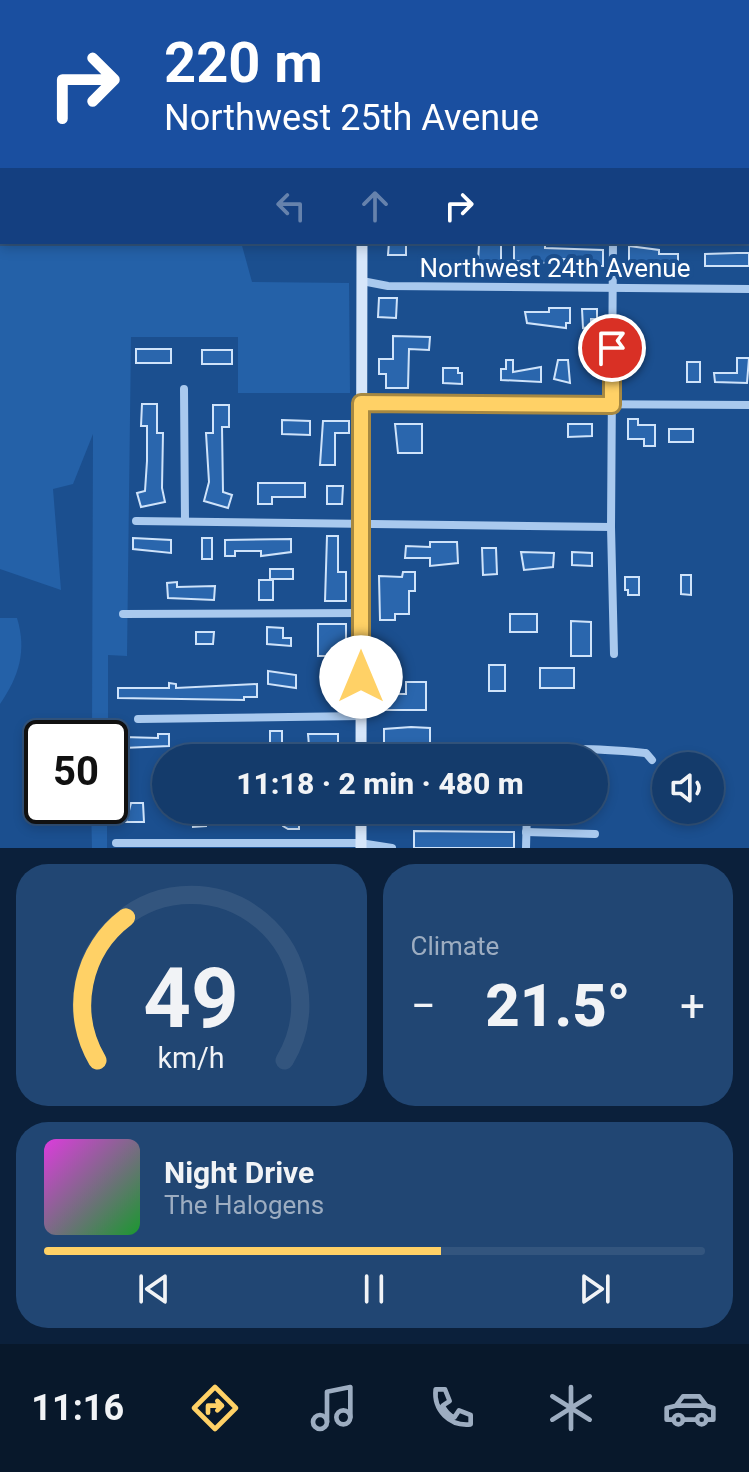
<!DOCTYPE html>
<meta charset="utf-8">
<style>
:root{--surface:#143b6b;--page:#214673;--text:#f1f3f6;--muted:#9dadc1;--line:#33557e;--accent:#ffd166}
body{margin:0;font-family:Roboto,sans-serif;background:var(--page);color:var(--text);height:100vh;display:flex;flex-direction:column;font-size:30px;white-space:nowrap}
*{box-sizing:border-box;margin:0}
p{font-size:26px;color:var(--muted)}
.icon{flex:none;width:44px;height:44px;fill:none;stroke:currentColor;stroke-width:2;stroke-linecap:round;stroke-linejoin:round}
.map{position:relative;height:848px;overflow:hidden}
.details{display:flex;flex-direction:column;gap:16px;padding:16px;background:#0b203b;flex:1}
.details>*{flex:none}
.hud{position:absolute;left:0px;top:0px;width:750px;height:244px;box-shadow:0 4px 12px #0003,0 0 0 2px var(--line);background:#1a4fa0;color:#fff;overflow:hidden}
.tools{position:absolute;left:652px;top:752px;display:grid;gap:16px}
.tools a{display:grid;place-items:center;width:72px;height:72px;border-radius:50%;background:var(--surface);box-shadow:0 4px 12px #0003,0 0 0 2px var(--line);font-size:40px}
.speed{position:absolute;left:24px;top:720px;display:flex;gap:16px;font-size:40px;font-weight:700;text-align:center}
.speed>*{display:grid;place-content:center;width:104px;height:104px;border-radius:50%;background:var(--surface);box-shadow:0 4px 12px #0003,0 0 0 2px var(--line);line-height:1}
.speed .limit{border:4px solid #111;border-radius:12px;background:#fff;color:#111}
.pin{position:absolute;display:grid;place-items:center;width:68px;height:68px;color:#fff;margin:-34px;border:4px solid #fff;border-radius:50%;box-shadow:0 2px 8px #0007}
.me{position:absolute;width:88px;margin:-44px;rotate:0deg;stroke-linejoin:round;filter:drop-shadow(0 0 6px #0008)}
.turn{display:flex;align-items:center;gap:28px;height:168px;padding:0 32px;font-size:36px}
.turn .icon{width:104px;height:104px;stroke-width:2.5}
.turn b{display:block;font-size:56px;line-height:68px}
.lanes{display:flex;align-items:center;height:76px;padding:0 32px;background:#0003;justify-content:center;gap:40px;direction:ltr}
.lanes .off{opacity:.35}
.big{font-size:60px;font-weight:800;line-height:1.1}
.details .widget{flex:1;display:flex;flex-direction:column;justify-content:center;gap:12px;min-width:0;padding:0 28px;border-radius:32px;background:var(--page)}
.details .dial{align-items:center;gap:0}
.dial svg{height:208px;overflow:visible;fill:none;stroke:var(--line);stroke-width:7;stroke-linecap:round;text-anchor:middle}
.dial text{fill:var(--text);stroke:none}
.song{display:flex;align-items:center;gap:24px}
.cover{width:96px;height:96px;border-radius:12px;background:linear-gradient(135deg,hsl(300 70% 55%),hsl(130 70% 35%))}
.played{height:8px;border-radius:4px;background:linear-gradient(90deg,var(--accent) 60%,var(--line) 60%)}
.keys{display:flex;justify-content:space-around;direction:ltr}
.heat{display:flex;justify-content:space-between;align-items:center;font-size:44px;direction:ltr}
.details .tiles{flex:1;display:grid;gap:16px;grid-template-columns:1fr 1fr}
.widget:last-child{grid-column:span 2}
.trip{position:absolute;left:152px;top:744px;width:456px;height:80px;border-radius:40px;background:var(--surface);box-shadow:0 4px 12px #0003,0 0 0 2px var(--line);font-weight:800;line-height:80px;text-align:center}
.dock{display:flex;height:128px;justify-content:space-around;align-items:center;background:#08182b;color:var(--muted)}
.dock .icon{width:56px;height:56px}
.dock .current{color:var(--accent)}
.dock b{font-size:36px;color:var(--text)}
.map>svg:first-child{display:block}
</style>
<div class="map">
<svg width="749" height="848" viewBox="0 0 749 848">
<rect width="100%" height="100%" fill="#1b4f8f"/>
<g fill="#2461a8">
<polygon points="0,200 2,242 241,242 252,282 349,283 350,393 238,393 238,337 131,337 127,656 108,655 108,738 92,738 93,434 73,484 53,489 61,590 0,569"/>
<path d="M0,618H17C27,651 19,676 0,704Z"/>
<polygon points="91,806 107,806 107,848 92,848"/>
</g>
<g fill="#2a66ad" stroke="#cfe3fa" stroke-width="2">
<polygon points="389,242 406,242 406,255 388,255"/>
<polygon points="545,244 545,248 603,250 603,266 585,266 585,260 563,259 563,264 514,261 514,245"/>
<polygon points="479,245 501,245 501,262 478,261"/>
<polygon points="629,246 659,250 659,254 678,254 678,265 629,265"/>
<polygon points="737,253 749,253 749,266 705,266 705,254"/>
<polygon points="379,298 397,298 396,318 378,317"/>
<polygon points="549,308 570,308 570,323 566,323 566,328 527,323 525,312 549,312"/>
<polygon points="582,309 597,309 597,319 591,319 591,327 583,328"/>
<polygon points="393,336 430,337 429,350 409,349 408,388 386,388 386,374 379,374 379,359 393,359"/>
<rect x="136" y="349" width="35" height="14"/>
<rect x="202" y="350" width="30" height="14"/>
<polygon points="737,358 749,358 747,383 715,382 714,373 737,373"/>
<polygon points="506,360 513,360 513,372 541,367 541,382 501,380 501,369 506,369"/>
<polygon points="558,360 568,360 570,383 554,379"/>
<rect x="687" y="362" width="13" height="20"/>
<polygon points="443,368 458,368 458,373 462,373 462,384 443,383"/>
<polygon points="142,404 157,404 157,433 163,433 162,488 165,502 141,507 137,493 145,491 147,461 147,426 141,426"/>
<polygon points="213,405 229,405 229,427 222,427 223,492 232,495 228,508 204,501 209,482 206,433 213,433"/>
<polygon points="628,419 638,419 638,425 655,425 655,446 644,446 644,439 628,439"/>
<polygon points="282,420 310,421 310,435 282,434"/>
<polygon points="323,421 349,421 349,433 335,433 335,465 320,465"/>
<polygon points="395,424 422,424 422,453 398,453"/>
<polygon points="568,424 592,424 592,436 568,437"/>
<rect x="669" y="429" width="24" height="13"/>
<polygon points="258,483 305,483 305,497 272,497 272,504 258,504"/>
<polygon points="327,486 343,486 342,504 327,504"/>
<polygon points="327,536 338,536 338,572 346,572 346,601 325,601"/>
<polygon points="133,538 171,540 171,553 133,549"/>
<rect x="202" y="538" width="10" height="21"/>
<polygon points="291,539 291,552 261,556 261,551 235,551 235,556 225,556 225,540"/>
<polygon points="430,542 457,542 458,563 430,566 430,558 405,558 406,546 430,547"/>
<polygon points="482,548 496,548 497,574 483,575"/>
<polygon points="521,552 554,553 553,567 524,570"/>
<polygon points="572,552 592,553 592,566 572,565"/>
<rect x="270" y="569" width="23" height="10"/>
<polygon points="403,572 415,572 415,591 409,591 409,614 395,614 395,620 380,620 379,576 402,577"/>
<polygon points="681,575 691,575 691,595 681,594"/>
<polygon points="625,577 639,577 639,595 628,595 628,590 625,590"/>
<rect x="259" y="580" width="14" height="20"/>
<polygon points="177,582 177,587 215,586 214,600 168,598 167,583"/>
<rect x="510" y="614" width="27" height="18"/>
<polygon points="571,621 591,622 591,656 571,656"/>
<rect x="318" y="624" width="28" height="32"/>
<polygon points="267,627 283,628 283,638 291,638 291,646 267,644"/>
<polygon points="196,632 214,632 213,644 196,644"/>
<rect x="489" y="665" width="16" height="26"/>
<rect x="540" y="668" width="34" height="20"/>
<polygon points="268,671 296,675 296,688 268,684"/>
<polygon points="406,682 426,682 426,710 377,710 377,689 387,689 387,694 406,694"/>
<polygon points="169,683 176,684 176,688 257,684 257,697 244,697 244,700 118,698 118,688 169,688"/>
<polygon points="411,727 430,728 430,750 450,750 450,758 411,758 411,744 384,744 384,729"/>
<rect x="270" y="731" width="12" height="19"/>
<polygon points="158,734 169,734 169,746 123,748 123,737 158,738"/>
<polygon points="308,734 338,734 338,756 310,758"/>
<polygon points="131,803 143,803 144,822 126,822"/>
<polygon points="192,810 206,810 206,826 193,827"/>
<polygon points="284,810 293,810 293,818 299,819 299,829 288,829 283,826 283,821 277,821 278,813"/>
<polygon points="414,831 514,832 514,848 414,848"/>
</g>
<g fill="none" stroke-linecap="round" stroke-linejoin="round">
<g stroke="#a9c9ee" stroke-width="8">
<polyline points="58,0 58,2"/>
<polyline points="663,0 663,2"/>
<polyline points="466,2 466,0"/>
<polyline points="557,2 557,0"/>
<polyline points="605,2 605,0"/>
<polyline points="613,242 611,527 614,654"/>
<polyline points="362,281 388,286 749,289"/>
<polyline points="184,389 185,521"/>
<polyline points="361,403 749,405"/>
<polyline points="136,521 611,527"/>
<polyline points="123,614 361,613"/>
<polyline points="138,719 361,716"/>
<path d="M528,758C541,743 623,751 646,753L652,760"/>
<polyline points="526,832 595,834"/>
<polyline points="116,843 360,843 392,848"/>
<polyline points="526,848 527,810"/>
</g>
<g stroke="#d6e6fa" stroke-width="11">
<polyline points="366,2 366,0"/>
<polyline points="0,167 2,167"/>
<polyline points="748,170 749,170"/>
<polyline points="361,758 362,242"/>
<polyline points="361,848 361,810"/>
</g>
</g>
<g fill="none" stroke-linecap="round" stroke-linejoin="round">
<g stroke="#a68842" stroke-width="20">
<polyline id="route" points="361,677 361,403 612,405 612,348"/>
</g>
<use href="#route" stroke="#ffd166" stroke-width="14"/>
</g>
<g text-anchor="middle" stroke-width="8" stroke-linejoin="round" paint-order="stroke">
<g font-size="26" fill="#fff" stroke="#1b4f8f">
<text x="555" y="277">Northwest 24th Avenue</text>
</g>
</g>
</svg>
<div class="tools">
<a><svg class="icon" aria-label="sound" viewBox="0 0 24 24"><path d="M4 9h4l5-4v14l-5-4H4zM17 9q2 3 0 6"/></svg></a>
</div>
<div class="speed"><div class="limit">50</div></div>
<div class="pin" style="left:612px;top:348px;background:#d93025"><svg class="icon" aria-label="arrive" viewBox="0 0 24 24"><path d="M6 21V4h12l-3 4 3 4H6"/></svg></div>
<svg class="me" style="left:361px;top:677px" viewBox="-20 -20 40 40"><circle r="19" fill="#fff"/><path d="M0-13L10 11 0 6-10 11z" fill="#ffd166"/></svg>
<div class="trip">11:18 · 2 min · 480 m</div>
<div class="hud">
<div class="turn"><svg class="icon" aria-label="right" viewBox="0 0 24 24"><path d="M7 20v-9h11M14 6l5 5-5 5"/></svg><div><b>220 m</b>Northwest 25th Avenue</div></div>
<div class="lanes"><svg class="icon off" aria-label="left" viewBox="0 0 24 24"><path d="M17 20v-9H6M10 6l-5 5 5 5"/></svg><svg class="icon off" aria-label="ahead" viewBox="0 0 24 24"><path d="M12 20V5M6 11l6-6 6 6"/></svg><svg class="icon" aria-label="right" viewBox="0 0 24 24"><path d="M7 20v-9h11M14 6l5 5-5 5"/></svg></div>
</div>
</div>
<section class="details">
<div class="tiles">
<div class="widget dial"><svg viewBox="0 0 100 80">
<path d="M14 69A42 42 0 1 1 86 69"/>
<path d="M14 69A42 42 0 0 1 25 14" stroke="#ffd166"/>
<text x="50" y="56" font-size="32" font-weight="700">49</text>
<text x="50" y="72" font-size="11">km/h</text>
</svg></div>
<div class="widget"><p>Climate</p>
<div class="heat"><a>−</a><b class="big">21.5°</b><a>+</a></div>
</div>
<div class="widget">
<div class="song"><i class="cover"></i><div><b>Night Drive</b><p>The Halogens</p></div></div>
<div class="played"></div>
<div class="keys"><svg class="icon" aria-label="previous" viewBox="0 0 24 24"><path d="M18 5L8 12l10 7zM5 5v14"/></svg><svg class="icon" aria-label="pause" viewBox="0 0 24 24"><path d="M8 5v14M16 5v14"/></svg><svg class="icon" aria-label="next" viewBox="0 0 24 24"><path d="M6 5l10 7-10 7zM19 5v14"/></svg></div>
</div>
</div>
</section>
<nav class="dock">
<b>11:16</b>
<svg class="icon current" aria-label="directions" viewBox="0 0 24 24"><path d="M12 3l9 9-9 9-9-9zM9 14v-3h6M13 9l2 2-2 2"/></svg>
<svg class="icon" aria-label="music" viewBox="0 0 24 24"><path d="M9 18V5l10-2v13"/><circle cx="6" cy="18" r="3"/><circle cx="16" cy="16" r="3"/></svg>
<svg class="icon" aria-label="phone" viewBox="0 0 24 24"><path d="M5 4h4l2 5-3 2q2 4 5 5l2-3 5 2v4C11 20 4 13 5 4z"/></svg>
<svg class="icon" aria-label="climate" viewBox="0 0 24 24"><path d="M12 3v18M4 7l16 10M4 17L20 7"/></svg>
<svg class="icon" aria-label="car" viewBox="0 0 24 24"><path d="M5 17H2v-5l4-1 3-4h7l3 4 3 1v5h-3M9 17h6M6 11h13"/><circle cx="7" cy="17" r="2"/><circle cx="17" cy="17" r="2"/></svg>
</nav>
